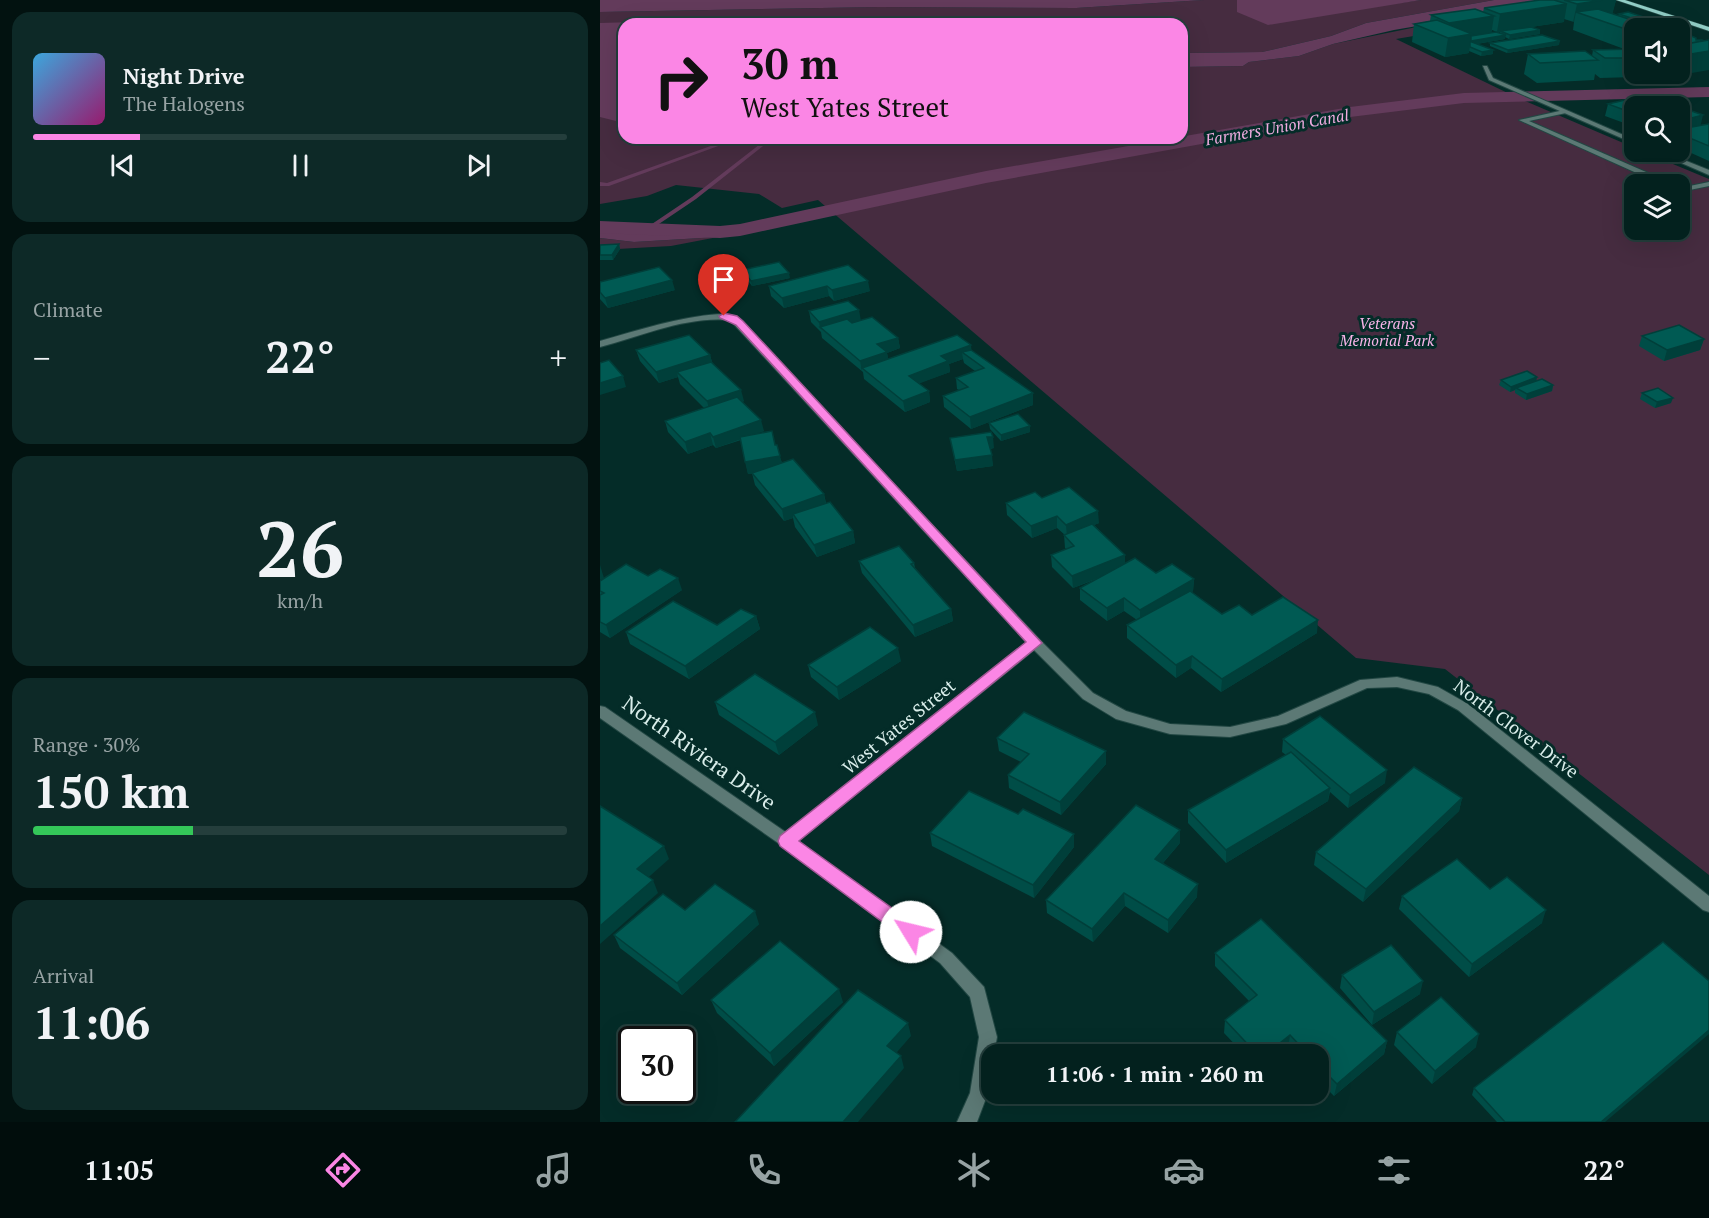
<!DOCTYPE html>
<meta charset="utf-8">
<style>
:root{--surface:#03211e;--page:#0d2927;--text:#f1f3f6;--muted:#97a3a4;--line:#243e3c;--accent:#fb86e5}
body{margin:0;font-family:"PT Serif",serif;background:var(--page);color:var(--text);height:100vh;display:flex;flex-direction:column;font-size:22px;white-space:nowrap}
*{box-sizing:border-box;margin:0}
p{font-size:20px;color:var(--muted)}
.icon{flex:none;width:33px;height:33px;fill:none;stroke:currentColor;stroke-width:2;stroke-linecap:round;stroke-linejoin:round}
.map{position:relative;flex:1;overflow:hidden}
.drawer{display:flex;flex-direction:column;gap:12px;padding:12px;background:#021210;width:600px}
.drawer>*{flex:none}
.hud{position:absolute;left:18px;top:18px;width:570px;height:126px;border-radius:18px;box-shadow:0 6px 24px #0002,0 0 0 2px var(--line);background:#fb86e5;color:#111;overflow:hidden}
.buttons{position:absolute;left:1024px;top:18px;display:grid;gap:12px}
.buttons a{display:grid;place-items:center;width:66px;height:66px;border-radius:12px;background:var(--surface);box-shadow:0 6px 24px #0002,0 0 0 2px var(--line);font-size:30px}
.speed{position:absolute;left:18px;top:1026px;display:flex;gap:12px;font-size:30px;font-weight:700;text-align:center}
.speed>*{display:grid;place-content:center;width:78px;height:78px;border-radius:50%;background:var(--surface);box-shadow:0 6px 24px #0002,0 0 0 2px var(--line);line-height:1}
.speed .limit{border:3px solid #111;border-radius:9px;background:#fff;color:#111}
.pin{position:absolute;display:grid;place-items:center;width:51px;height:51px;color:#fff;margin:-62px -26px;border-radius:50% 50% 50% 0;rotate:-45deg;box-shadow:0 0 6px #0007}
.pin .icon{rotate:45deg}
.me{position:absolute;width:66px;margin:-33px;rotate:306deg;stroke-linejoin:round;filter:drop-shadow(0 0 4px #0008)}
.turn{display:flex;align-items:center;gap:21px;height:126px;padding:0 24px;font-size:27px}
.turn .icon{width:78px;height:78px;stroke-width:2.5}
.turn b{display:block;font-size:42px;line-height:51px}
.big{font-size:45px;font-weight:700;line-height:1.1}
.drawer .tile{flex:1;display:flex;flex-direction:column;justify-content:center;gap:9px;min-width:0;padding:0 21px;border-radius:18px;background:var(--page)}
.drawer .dial{align-items:center;gap:0}
.dial b{font-size:78px;line-height:1}
.song{display:flex;align-items:center;gap:18px}
.cover{width:72px;height:72px;border-radius:9px;background:linear-gradient(135deg,hsl(200 70% 55%),hsl(320 70% 35%))}
.played{height:6px;border-radius:3px;background:linear-gradient(90deg,var(--accent) 20%,var(--line) 20%)}
.keys{display:flex;justify-content:space-around;direction:ltr}
.heat{display:flex;justify-content:space-between;align-items:center;font-size:33px;direction:ltr}
.charge{height:9px;border-radius:4px;background:linear-gradient(90deg,#34c759 30%,var(--line) 0)}
.trip{position:absolute;left:381px;top:1044px;width:348px;height:60px;border-radius:18px;background:var(--surface);box-shadow:0 6px 24px #0002,0 0 0 2px var(--line);font-weight:700;line-height:60px;text-align:center}
.tab-bar{display:flex;height:96px;justify-content:space-around;align-items:center;background:#010d0c;color:var(--muted)}
.tab-bar .icon{width:42px;height:42px}
.tab-bar .on{color:var(--accent)}
.tab-bar b{font-size:27px;color:var(--text)}
main{display:flex;flex:1;min-height:0}
.map>svg:first-child{display:block}
</style>
<main>
<section class="drawer">
<div class="tile">
<div class="song"><i class="cover"></i><div><b>Night Drive</b><p>The Halogens</p></div></div>
<div class="played"></div>
<div class="keys"><svg class="icon" aria-label="previous" viewBox="0 0 24 24"><path d="M18 5L8 12l10 7zM5 5v14"/></svg><svg class="icon" aria-label="pause" viewBox="0 0 24 24"><path d="M8 5v14M16 5v14"/></svg><svg class="icon" aria-label="next" viewBox="0 0 24 24"><path d="M6 5l10 7-10 7zM19 5v14"/></svg></div>
</div>
<div class="tile"><p>Climate</p>
<div class="heat"><a>−</a><b class="big">22°</b><a>+</a></div>
</div>
<div class="tile dial"><b>26</b><p>km/h</p></div>
<div class="tile"><p>Range · 30%</p><b class="big">150 km</b><div class="charge"></div></div>
<div class="tile"><p>Arrival</p><b class="big">11:06</b></div>
</section>
<div class="map">
<svg width="1109" height="1122" viewBox="0 0 1109 1122">
<rect width="100%" height="100%" fill="#042c28"/>
<g fill="#462c40" fill-rule="evenodd">
<path d="M604,0H637V12L770,7L821,0H894L766,23L731,36L662,52L582,53V24H24V138H582V67L643,66L649,62L699,56L733,44L949,0H995L1008,3L796,39L918,98L1035,148V152H1044L1109,179V875L845,669L756,658L218,200L182,208L159,194L76,185L47,196L0,204V12L279,7L476,8ZM1035,184H1080V230H1035Z"/>
<polygon points="118,237 71,246 0,250 0,238 34,242"/>
</g>
<g fill="#633b5b">
<polygon points="0,0 604,0 476,8 279,7 0,12"/>
<polygon points="637,0 821,0 668,25 637,12"/>
<polygon points="894,0 968,0 794,30 733,44 699,56 649,62 643,66 582,67 582,53 662,52 731,36 766,23"/>
<polygon points="143,19 171,24 24,24 24,123 0,117 0,23"/>
<polygon points="0,222 64,227 121,227 118,237 34,242 0,238"/>
</g>
<g fill="none" stroke-linecap="round" stroke-linejoin="round">
<g fill="#633b5b" fill-rule="evenodd">
<polygon points="133,138 140,138 9,186 0,186 0,182 7,183"/>
<polygon points="168,138 173,138 96,199 50,230 46,230 46,228 92,197"/>
</g>
<polygon fill="#633b5b" fill-rule="evenodd" points="1109,87 1109,97 864,103 750,117 386,183 140,236 120,238 0,233 0,221 120,226 140,224 386,171 750,107 864,93"/>
<g stroke="#224743" stroke-width="2">
<g id="lane">
<polygon points="964,110 967,112 966,113 929,121 1069,182 1069,184 1061,184 919,120"/>
<polygon points="1109,182 1109,186 1080,192 1080,188"/>
</g>
</g>
<g stroke="#224743" stroke-width="2">
<g id="street">
<polygon points="883,66 887,66 893,78 1035,140 1035,144 889,80"/>
<polygon points="1056,152 1064,152 1109,170 1109,175"/>
<path d="M119,314L136,316L440,640L493,693L526,711L570,724L630,727L678,716L760,680L797,677L838,687L868,704L1109,896V912L1103,910L858,710L829,694L797,687L767,688L686,724L630,737L570,734L516,719L483,699L434,650L198,841L352,953L384,987L397,1037L394,1054H392L388,1093L377,1122H357L370,1093L379,1037L370,997L340,963L181,845L0,718V706L5,707L187,833L427,643L130,320C86,316 42,336 0,347V341C39,330 78,317 119,314Z"/>
</g>
</g>
<g stroke="#224743" stroke-width="1">
<polygon id="primary" points="1016,0 1025,0 1109,27 1109,31"/>
</g>
<use href="#lane" fill="#5c7975" fill-rule="evenodd"/>
<use href="#street" fill="#5c7975" fill-rule="evenodd"/>
<use href="#primary" fill="#91cec6" fill-rule="evenodd"/>
</g>
<g fill="#004d47" fill-rule="evenodd">
<path d="M957,0H1016L1012,14L1018,16L1019,14L1053,21L1074,28H1035V74H1073L1072,76L1000,78L995,74L994,80L937,83L924,74L928,54L992,56L993,50L1024,49L973,30L974,22L964,19V22L931,27L940,34L909,39L905,37V39L877,44L893,54L881,56L869,51V53L845,57L812,42L814,24L830,21L831,15L883,12L884,8L957,1ZM892,30L897,32H900V33H891Z"/>
<polygon points="1080,31 1096,38 1086,74 1080,72 1080,45 1086,44 1080,41"/>
<polygon points="890,43 959,45 907,53 890,46"/>
<polygon points="1008,104 1035,106 1035,127 1005,116"/>
<polygon points="1080,107 1100,125 1109,124 1109,161 1080,148"/>
<polygon points="19,244 20,249 13,260 0,260 0,245"/>
<polygon points="248,265 270,291 234,301 229,296 184,308 171,296 169,286"/>
<polygon points="142,270 190,278 152,286 143,275"/>
<polygon points="0,282 75,290 8,308 0,299"/>
<polygon points="209,311 261,320 298,338 300,348 287,353 288,359 371,345 371,350 433,405 371,429 344,407 343,396 359,390 357,389 356,378 375,371 364,363 363,359 349,364 350,372 319,383 329,391 330,402 305,412 264,379 263,372 222,338 221,332 211,322"/>
<polygon points="1042,336 1104,339 1100,350 1064,361 1039,346"/>
<polygon points="36,350 110,355 112,362 144,401 142,402 164,431 158,433 175,445 182,463 224,494 226,503 253,531 255,543 217,557 195,527 193,518 184,521 155,485 152,473 154,473 148,474 141,440 116,448 113,445 88,454 68,432 65,421 104,408 80,384 78,377 59,383 40,361"/>
<polygon points="901,380 937,380 953,385 952,391 926,400 915,393 915,390 910,392 899,385"/>
<polygon points="1042,393 1071,403 1055,408 1040,399"/>
<polygon points="389,423 430,432 401,441 390,429"/>
<polygon points="350,438 394,448 390,449 393,466 357,471"/>
<polygon points="442,498 499,523 494,525 525,555 525,563 556,573 594,579 593,591 592,592 622,614 652,615 717,633 621,692 591,668 576,678 527,638 527,625 537,620 524,611 507,621 480,600 480,588 497,579 473,588 452,567 451,555 466,549 465,548 464,535 465,535 457,528 432,538 407,515 406,503"/>
<polygon points="259,561 314,563 315,568 351,609 353,621 315,637 262,573"/>
<polygon points="0,581 82,590 10,638 0,632"/>
<polygon points="156,616 160,629 89,679 30,644 26,632 117,625"/>
<polygon points="301,661 239,700 211,677 208,665"/>
<polygon points="115,702 218,725 179,755 119,715"/>
<polygon points="397,738 506,764 461,815 409,788 408,775 421,762 399,751"/>
<polygon points="683,739 785,783 748,808 730,792 728,801 626,863 588,823 588,810 686,755 682,752"/>
<polygon points="862,798 859,811 763,902 714,865 716,852"/>
<polygon points="418,814 474,834 474,847 434,898 332,846 330,833"/>
<polygon points="580,843 563,863 597,897 568,933 525,906 493,942 447,913 446,900"/>
<polygon points="890,889 942,923 869,977 799,909 802,896"/>
<polygon points="85,910 159,924 82,995 20,948 14,935"/>
<polygon points="615,953 787,1041 784,1054 734,1096 718,1080 718,1054 694,1054 688,1048 680,1054 644,1054 624,1033 625,1020 649,1001 615,966"/>
<polygon points="742,975 820,994 772,1025 740,988"/>
<polygon points="111,1000 243,1002 174,1066 117,1013"/>
<polygon points="797,1032 876,1047 832,1084 794,1045"/>
<polygon points="874,1088 1005,1122 897,1122 872,1095"/>
</g>
<g fill="#003f3a">
<polygon points="1002,0 1016,0 1012,16 976,12 974,22 973,22 977,4"/>
<polygon points="967,4 964,22 897,32 900,14"/>
<polygon points="894,16 891,35 906,35 905,39 870,45 869,53 845,57 848,38 846,37 849,23"/>
<polygon points="940,30 940,34 909,39 910,35"/>
<polygon points="1035,30 1035,48 1026,50 1031,31"/>
<polygon points="960,41 959,45 907,53 908,50"/>
<polygon points="893,50 893,54 881,56 882,52"/>
<polygon points="1109,51 1109,70 1086,74 1091,54"/>
<polygon points="1103,115 1100,128 1080,132 1080,121"/>
<polygon points="19,244 20,249 13,260 12,255"/>
<polygon points="189,273 190,278 152,286 151,281"/>
<polygon points="72,280 75,290 8,308 5,298"/>
<polygon points="268,281 270,291 234,301 232,290"/>
<polygon points="227,286 229,296 184,308 182,298"/>
<polygon points="259,310 261,321 225,331 220,328 219,322"/>
<polygon points="298,338 300,348 287,353 289,363 262,368 262,372 260,361 277,344"/>
<polygon points="1104,339 1100,350 1064,361 1067,350"/>
<polygon points="371,345 372,356 362,352 363,359 349,364 350,372 310,387 309,376 341,356"/>
<polygon points="110,355 113,366 77,372 78,377 59,383 56,372"/>
<polygon points="23,376 26,387 0,395 0,383"/>
<polygon points="937,377 936,383 916,388 915,390 910,392 911,387"/>
<polygon points="953,385 952,391 926,400 927,394"/>
<polygon points="141,390 144,401 110,413 107,401"/>
<polygon points="329,391 330,402 305,412 303,401"/>
<polygon points="433,393 433,405 371,429 370,417"/>
<polygon points="1073,398 1071,403 1055,408 1057,402"/>
<polygon points="161,420 164,431 116,448 113,437"/>
<polygon points="430,426 430,432 401,441 401,435"/>
<polygon points="110,433 113,445 88,454 85,442"/>
<polygon points="387,437 393,437 394,448 389,449"/>
<polygon points="392,455 393,466 357,471 355,460"/>
<polygon points="180,456 183,467 148,474 145,462"/>
<polygon points="224,494 226,506 193,514 193,518 184,521 182,509"/>
<polygon points="498,511 499,523 467,537 466,525"/>
<polygon points="457,516 457,528 432,538 431,526"/>
<polygon points="253,531 255,543 217,557 214,545"/>
<polygon points="525,555 525,567 473,588 472,576"/>
<polygon points="0,565 4,578 0,580"/>
<polygon points="78,578 82,590 10,638 6,625"/>
<polygon points="594,579 593,591 540,622 540,610"/>
<polygon points="524,598 524,611 507,621 507,608"/>
<polygon points="351,609 353,621 315,637 313,625"/>
<polygon points="156,616 160,629 89,679 85,666"/>
<polygon points="718,620 717,633 621,692 622,679"/>
<polygon points="298,648 301,661 239,700 237,687"/>
<polygon points="592,656 591,668 576,678 576,665"/>
<polygon points="215,712 218,725 179,755 175,742"/>
<polygon points="506,751 506,764 461,815 460,802"/>
<polygon points="787,770 785,783 748,808 750,795"/>
<polygon points="730,788 728,801 626,863 626,850"/>
<polygon points="862,798 859,811 763,902 766,889"/>
<polygon points="580,830 580,843 555,872 555,859"/>
<polygon points="474,834 474,847 434,898 433,885"/>
<polygon points="64,846 69,859 42,883 37,869"/>
<polygon points="53,880 58,893 0,944 0,926"/>
<polygon points="598,884 597,897 568,933 568,920"/>
<polygon points="524,893 525,906 493,942 492,929"/>
<polygon points="946,910 942,923 869,977 872,964"/>
<polygon points="155,911 159,924 82,995 77,983"/>
<polygon points="823,981 820,994 772,1025 774,1012"/>
<polygon points="239,989 243,1002 174,1066 170,1053"/>
<polygon points="308,1023 311,1036 291,1059 287,1046"/>
<polygon points="1109,1030 1109,1034 1005,1122 1001,1122"/>
<polygon points="879,1034 876,1047 832,1084 835,1071"/>
<polygon points="690,1035 688,1048 680,1054 666,1054"/>
<polygon points="787,1041 784,1054 734,1096 737,1084"/>
<polygon points="301,1056 304,1068 258,1122 243,1122"/>
</g>
<g fill="#005a53" stroke="#003f3a" stroke-width="1.5">
<polygon points="940,0 954,0 967,4 900,14 884,8"/>
<polygon points="964,0 1002,0 977,4"/>
<polygon points="875,9 894,16 849,23 831,15"/>
<polygon points="998,9 1053,27 1035,28 1035,30 1031,31 976,12"/>
<polygon points="1028,12 1053,20 1047,22 1056,21 1074,28 1060,28 1043,22 1019,14"/>
<polygon points="837,20 872,34 848,38 814,24"/>
<polygon points="931,27 940,30 910,35 900,31"/>
<polygon points="1080,31 1096,38 1096,40 1102,40 1104,41 1092,43 1080,37"/>
<polygon points="896,32 906,35 871,41 871,36"/>
<polygon points="942,35 960,41 908,50 890,43"/>
<polygon points="1109,40 1109,51 1091,54 1080,50 1080,45"/>
<polygon points="870,42 872,42 893,50 882,52 870,47"/>
<polygon points="1035,49 1035,58 1005,58 993,50"/>
<polygon points="985,51 998,60 940,63 928,54"/>
<polygon points="1042,96 1053,97 1078,106 1035,106 1035,114 1008,104"/>
<polygon points="1080,107 1103,115 1080,121"/>
<polygon points="1109,124 1109,146 1080,134 1080,129"/>
<polygon points="19,244 12,255 0,255 0,245"/>
<polygon points="179,262 189,273 151,281 142,270"/>
<polygon points="248,265 268,281 232,290 227,286 182,298 169,286"/>
<polygon points="59,267 72,280 5,298 0,292 0,282"/>
<polygon points="248,301 259,310 219,322 209,311"/>
<polygon points="272,317 298,338 277,344 287,352 260,361 220,327 247,319 252,323"/>
<polygon points="1079,325 1104,339 1067,350 1042,336"/>
<polygon points="89,335 110,355 56,372 36,350"/>
<polygon points="357,335 371,345 341,356 348,361 309,376 329,391 303,401 262,368"/>
<polygon points="371,350 433,393 370,417 343,396 368,387 356,378 384,368 362,352"/>
<polygon points="9,360 23,376 0,383 0,363"/>
<polygon points="111,362 141,390 107,401 77,372"/>
<polygon points="927,371 937,377 911,387 901,380"/>
<polygon points="942,379 953,385 927,394 916,388"/>
<polygon points="1058,388 1073,398 1057,402 1042,393"/>
<polygon points="137,397 161,420 113,437 110,433 85,442 65,421"/>
<polygon points="418,414 430,426 401,435 389,423"/>
<polygon points="172,431 175,445 177,445 180,456 145,462 140,437"/>
<polygon points="391,432 393,437 387,437 392,455 355,460 350,438"/>
<polygon points="193,459 224,494 182,509 152,473"/>
<polygon points="469,487 498,511 466,525 457,516 431,526 406,503 435,492 442,498"/>
<polygon points="230,502 253,531 214,545 193,514"/>
<polygon points="492,524 525,555 472,576 451,555 474,546 464,535"/>
<polygon points="299,546 314,563 311,564 351,609 313,625 259,561"/>
<polygon points="535,558 556,573 572,564 594,579 540,610 524,598 507,608 480,588"/>
<polygon points="26,564 48,576 60,569 78,578 6,625 0,622 0,595 4,593 0,591 0,581"/>
<polygon points="590,591 622,614 639,605 652,615 683,597 718,620 622,679 592,656 576,665 527,625"/>
<polygon points="73,601 117,625 141,609 156,616 85,666 26,632"/>
<polygon points="270,627 298,648 237,687 208,665"/>
<polygon points="155,674 215,712 175,742 115,702"/>
<polygon points="424,712 506,751 460,802 408,775 429,754 397,738"/>
<polygon points="720,716 787,770 750,795 683,739"/>
<polygon points="691,752 730,788 626,850 588,810"/>
<polygon points="814,767 862,798 766,889 716,852"/>
<polygon points="369,791 418,814 423,809 474,834 433,885 330,833"/>
<polygon points="536,805 580,830 555,859 598,884 568,920 524,893 492,929 446,900"/>
<polygon points="0,806 64,846 37,869 53,880 0,926"/>
<polygon points="857,859 890,889 907,877 946,910 872,964 802,896"/>
<polygon points="115,884 155,911 77,983 14,935 63,894 85,910"/>
<polygon points="661,919 787,1041 737,1084 718,1065 718,1054 708,1054 690,1035 666,1054 657,1054 625,1020 657,995 615,953"/>
<polygon points="180,941 239,989 170,1053 111,1000"/>
<polygon points="1063,942 1109,981 1109,1030 1001,1122 905,1122 874,1088"/>
<polygon points="791,945 823,981 774,1012 742,975"/>
<polygon points="258,990 308,1023 287,1046 301,1056 243,1122 135,1122"/>
<polygon points="841,997 879,1034 835,1071 797,1032"/>
</g>
<polygon fill="#fb86e5" stroke="#a35795" stroke-width="1.5" points="124,313 137,316 143,321 442,643 199,841 317,926 320,932 317,938 311,940 304,938 180,846 178,841 180,836 426,642 136,325 120,318 119,316"/>
<g text-anchor="middle" stroke-width="6" stroke-linejoin="round" paint-order="stroke">
<g font-size="15" font-style="italic" fill="#f9b4e9" stroke="#042c28">
<text x="787" y="329">Veterans<tspan x="787" dy="17">Memorial Park</tspan></text>
</g>
<g font-size="16" font-style="italic" fill="#f1ace1" stroke="#042c28">
<text transform="translate(677 127) rotate(-10)" y="6">Farmers Union Canal</text>
</g>
<g font-size="18" fill="#daeeeb" stroke="#042c28">
<text transform="translate(299 727) rotate(-39)" y="6">West Yates Street</text>
<text transform="translate(916 729) rotate(37)" y="6">North Clover Drive</text>
</g>
<g font-size="21" fill="#daeeeb" stroke="#042c28">
<text transform="translate(99 753) rotate(35)" y="7">North Riviera Drive</text>
</g>
</g>
</svg>
<div class="buttons">
<a><svg class="icon" aria-label="sound" viewBox="0 0 24 24"><path d="M4 9h4l5-4v14l-5-4H4zM17 9q2 3 0 6"/></svg></a>
<a><svg class="icon" aria-label="search" viewBox="0 0 24 24"><circle cx="10" cy="10" r="6"/><path d="M15 15l6 6"/></svg></a>
<a><svg class="icon" aria-label="layers" viewBox="0 0 24 24"><path d="M12 4l9 5-9 5-9-5zM3 14l9 5 9-5"/></svg></a>
</div>
<div class="speed"><div class="limit">30</div></div>
<div class="pin" style="left:124px;top:316px;background:#d93025"><svg class="icon" aria-label="arrive" viewBox="0 0 24 24"><path d="M6 21V4h12l-3 4 3 4H6"/></svg></div>
<svg class="me" style="left:311px;top:932px" viewBox="-20 -20 40 40"><circle r="19" fill="#fff"/><path d="M0-13L10 11 0 6-10 11z" fill="#fb86e5"/></svg>
<div class="trip">11:06 · 1 min · 260 m</div>
<div class="hud">
<div class="turn"><svg class="icon" aria-label="right" viewBox="0 0 24 24"><path d="M7 20v-9h11M14 6l5 5-5 5"/></svg><div><b>30 m</b>West Yates Street</div></div>
</div>
</div>
</main>
<nav class="tab-bar">
<b>11:05</b>
<svg class="icon on" aria-label="directions" viewBox="0 0 24 24"><path d="M12 3l9 9-9 9-9-9zM9 14v-3h6M13 9l2 2-2 2"/></svg>
<svg class="icon" aria-label="music" viewBox="0 0 24 24"><path d="M9 18V5l10-2v13"/><circle cx="6" cy="18" r="3"/><circle cx="16" cy="16" r="3"/></svg>
<svg class="icon" aria-label="phone" viewBox="0 0 24 24"><path d="M5 4h4l2 5-3 2q2 4 5 5l2-3 5 2v4C11 20 4 13 5 4z"/></svg>
<svg class="icon" aria-label="climate" viewBox="0 0 24 24"><path d="M12 3v18M4 7l16 10M4 17L20 7"/></svg>
<svg class="icon" aria-label="car" viewBox="0 0 24 24"><path d="M5 17H2v-5l4-1 3-4h7l3 4 3 1v5h-3M9 17h6M6 11h13"/><circle cx="7" cy="17" r="2"/><circle cx="17" cy="17" r="2"/></svg>
<svg class="icon" aria-label="filters" viewBox="0 0 24 24"><path d="M4 7h16M4 17h16"/><circle cx="9" cy="7" r="2"/><circle cx="15" cy="17" r="2"/></svg>
<b>22°</b>
</nav>
